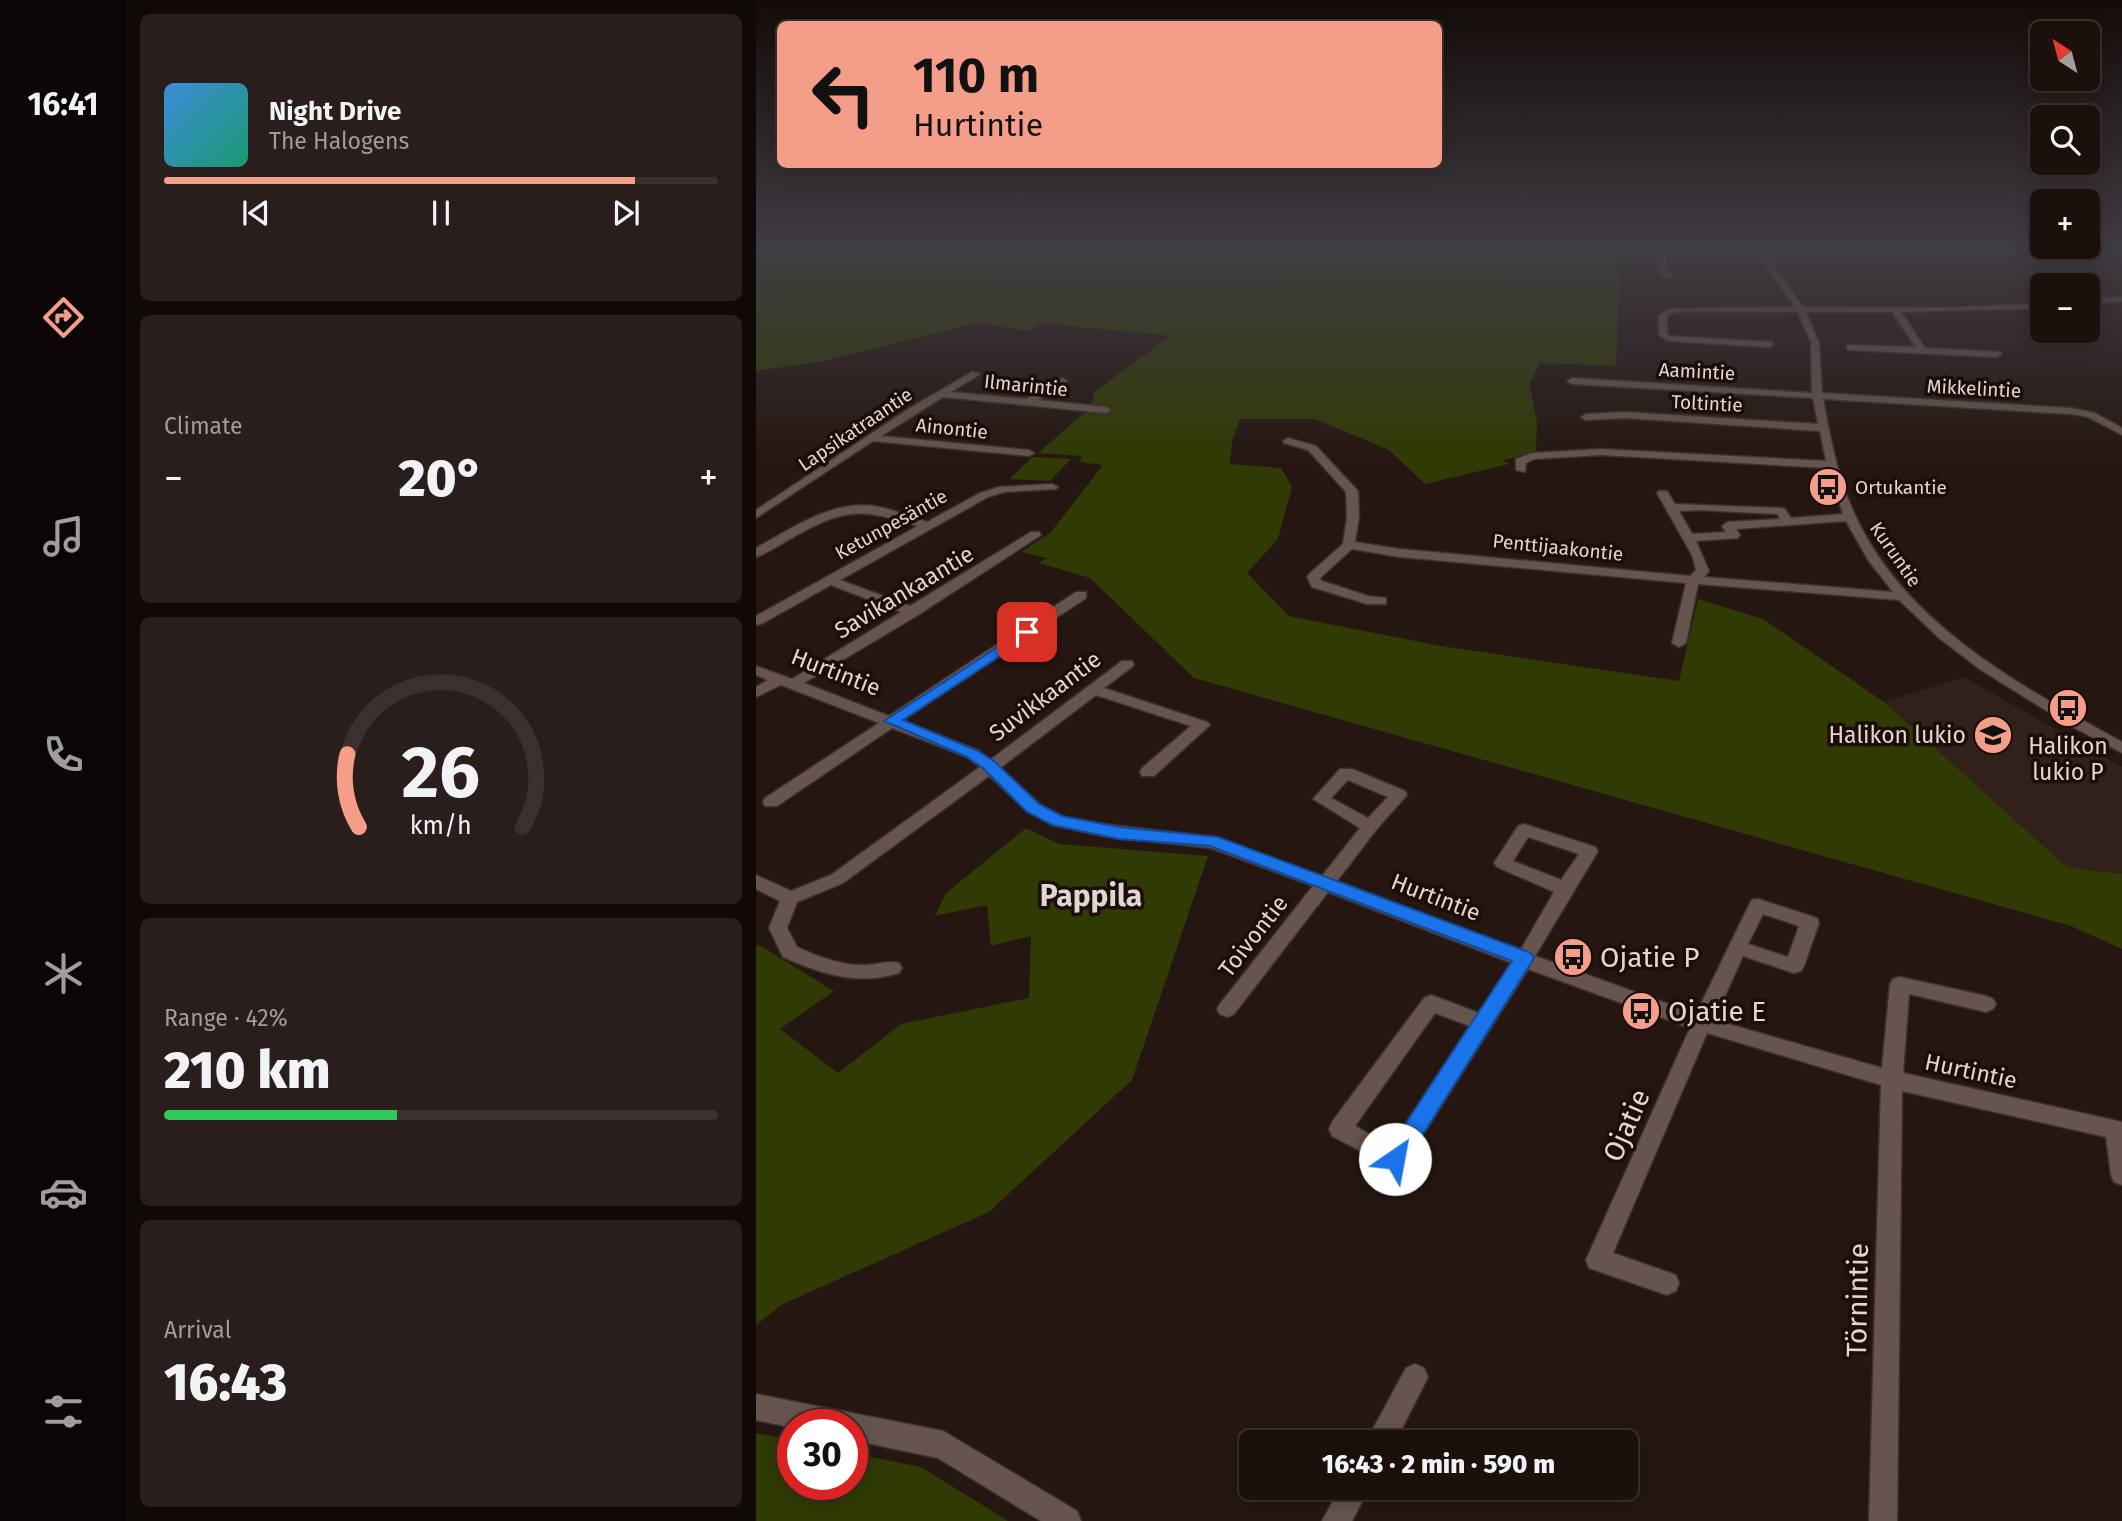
<!DOCTYPE html>
<meta charset="utf-8">
<style>
:root{--surface:#1c100d;--page:#291e1b;--text:#f1f3f6;--muted:#a09d9d;--line:#3a302e;--accent:#f49e89}
body{margin:0;font-family:"Fira Sans",sans-serif;background:var(--page);color:var(--text);height:100vh;display:flex;flex-direction:column;font-size:26px;white-space:nowrap}
*{box-sizing:border-box;margin:0}
p{font-size:23px;color:var(--muted)}
.icon{flex:none;width:38px;height:38px;fill:none;stroke:currentColor;stroke-width:2;stroke-linecap:round;stroke-linejoin:round}
.map{position:relative;flex:1;overflow:hidden}
.details{display:flex;flex-direction:column;gap:14px;padding:14px;background:#0f0907;width:630px}
.details>*{flex:none}
.hud{position:absolute;left:21px;top:21px;width:665px;height:147px;border-radius:10px;box-shadow:0 4px 18px #0003,0 0 0 2px var(--line);background:#f49e89;color:#111;overflow:hidden}
.needle{width:46px;rotate:324deg}
.controls{position:absolute;left:1274px;top:21px;display:grid;gap:14px}
.controls a{display:grid;place-items:center;width:70px;height:70px;border-radius:10px;background:var(--surface);box-shadow:0 4px 18px #0003,0 0 0 2px var(--line);font-size:35px}
.speed{position:absolute;left:21px;top:1409px;display:flex;gap:14px;font-size:35px;font-weight:700;text-align:center}
.speed>*{display:grid;place-content:center;width:91px;height:91px;border-radius:50%;background:var(--surface);box-shadow:0 4px 18px #0003,0 0 0 2px var(--line);line-height:1}
.speed .limit{border:10px solid #d22;background:#fff;color:#111}
.pin{position:absolute;display:grid;place-items:center;width:60px;height:60px;color:#fff;margin:-30px;border-radius:14px;box-shadow:0 4px 10px #0006}
.me{position:absolute;width:77px;margin:-38px;rotate:33deg;stroke-linejoin:round;filter:drop-shadow(0 0 5px #0008)}
.turn{display:flex;align-items:center;gap:24px;height:147px;padding:0 21px;font-size:32px}
.turn .icon{width:91px;height:91px;stroke-width:2.5}
.turn b{display:block;font-size:49px;line-height:60px}
.big{font-size:52px;font-weight:800;line-height:1.1}
.details .card{flex:1;display:flex;flex-direction:column;justify-content:center;gap:10px;min-width:0;padding:0 24px;border-radius:10px;background:var(--page)}
.details .dial{align-items:center;gap:0}
.dial svg{height:182px;overflow:visible;fill:none;stroke:var(--line);stroke-width:7;stroke-linecap:round;text-anchor:middle}
.dial text{fill:var(--text);stroke:none}
.song{display:flex;align-items:center;gap:21px}
.cover{width:84px;height:84px;border-radius:10px;background:linear-gradient(135deg,hsl(210 70% 55%),hsl(160 70% 35%))}
.played{height:7px;border-radius:4px;background:linear-gradient(90deg,var(--accent) 85%,var(--line) 85%)}
.keys{display:flex;justify-content:space-around;direction:ltr}
.heat{display:flex;justify-content:space-between;align-items:center;font-size:38px;direction:ltr}
.charge{height:10px;border-radius:5px;background:linear-gradient(90deg,#34c759 42%,var(--line) 0)}
.trip{position:absolute;left:483px;top:1430px;width:399px;height:70px;border-radius:10px;background:var(--surface);box-shadow:0 4px 18px #0003,0 0 0 2px var(--line);font-weight:800;line-height:70px;text-align:center}
main{display:flex;flex:1;min-height:0}
.tabs{display:flex;flex-direction:column;width:126px;justify-content:space-around;align-items:center;background:#0b0605;color:var(--muted)}
.tabs .icon{width:49px;height:49px}
.tabs .active{color:var(--accent)}
.tabs b{font-size:32px;color:var(--text)}
.map>svg:first-child{display:block}
</style>
<main>
<nav class="tabs">
<b>16:41</b>
<svg class="icon active" aria-label="directions" viewBox="0 0 24 24"><path d="M12 3l9 9-9 9-9-9zM9 14v-3h6M13 9l2 2-2 2"/></svg>
<svg class="icon" aria-label="music" viewBox="0 0 24 24"><path d="M9 18V5l10-2v13"/><circle cx="6" cy="18" r="3"/><circle cx="16" cy="16" r="3"/></svg>
<svg class="icon" aria-label="phone" viewBox="0 0 24 24"><path d="M5 4h4l2 5-3 2q2 4 5 5l2-3 5 2v4C11 20 4 13 5 4z"/></svg>
<svg class="icon" aria-label="climate" viewBox="0 0 24 24"><path d="M12 3v18M4 7l16 10M4 17L20 7"/></svg>
<svg class="icon" aria-label="car" viewBox="0 0 24 24"><path d="M5 17H2v-5l4-1 3-4h7l3 4 3 1v5h-3M9 17h6M6 11h13"/><circle cx="7" cy="17" r="2"/><circle cx="17" cy="17" r="2"/></svg>
<svg class="icon" aria-label="filters" viewBox="0 0 24 24"><path d="M4 7h16M4 17h16"/><circle cx="9" cy="7" r="2"/><circle cx="15" cy="17" r="2"/></svg>
</nav>
<section class="details">
<div class="card">
<div class="song"><i class="cover"></i><div><b>Night Drive</b><p>The Halogens</p></div></div>
<div class="played"></div>
<div class="keys"><svg class="icon" aria-label="previous" viewBox="0 0 24 24"><path d="M18 5L8 12l10 7zM5 5v14"/></svg><svg class="icon" aria-label="pause" viewBox="0 0 24 24"><path d="M8 5v14M16 5v14"/></svg><svg class="icon" aria-label="next" viewBox="0 0 24 24"><path d="M6 5l10 7-10 7zM19 5v14"/></svg></div>
</div>
<div class="card"><p>Climate</p>
<div class="heat"><a>−</a><b class="big">20°</b><a>+</a></div>
</div>
<div class="card dial"><svg viewBox="0 0 100 80">
<path d="M14 69A42 42 0 1 1 86 69"/>
<path d="M14 69A42 42 0 0 1 9 37" stroke="#f49e89"/>
<text x="50" y="56" font-size="32" font-weight="700">26</text>
<text x="50" y="72" font-size="11">km/h</text>
</svg></div>
<div class="card"><p>Range · 42%</p><b class="big">210 km</b><div class="charge"></div></div>
<div class="card"><p>Arrival</p><b class="big">16:43</b></div>
</section>
<div class="map">
<svg width="1366" height="1521" viewBox="0 0 1366 1521">
<rect width="100%" height="100%" fill="#251611"/>
<polygon fill="#32211b" points="1208,677 1366,767 1366,874 1311,867 1128,702"/>
<g fill="#2f3a04">
<polygon points="0,248 865,248 860,366 784,363 773,384 781,421 780,453 747,460 753,464 669,484 633,450 559,419 484,419 476,441 474,464 525,468 536,487 522,539 491,573 533,616 685,646 923,681 942,599 1007,619 1128,702 1311,867 1366,874 1366,949 1315,926 438,678 334,578 283,563 291,558 265,552 294,533 347,465 323,462 326,456 282,453 336,406 338,392 414,336 284,323 273,331 221,323 67,361 0,371"/>
<polygon points="276,457 315,459 294,481 254,479"/>
<polygon points="270,828 303,844 452,856 376,1080 233,1212 27,1304 0,1325 0,947 3,945 78,991 24,1029 82,1073 145,1024 273,998 275,936 235,946 231,905 179,916 190,893"/>
<polygon points="0,1433 37,1440 37,1484 96,1484 96,1453 165,1467 252,1521 0,1521"/>
</g>
<g fill="none" stroke-linecap="round" stroke-linejoin="round">
<g stroke="#3c312f" stroke-width="3">
<g id="minor">
<polygon points="902,248 910,248 910,270 916,274 916,278 910,278 902,271"/>
<path d="M997,248H1005L1047,307L1182,308L1286,304V308L1145,312L1169,348L1244,352L1245,354L1241,357L1094,350L1091,349V345L1160,347L1136,312H1050L1063,343L1066,393L1315,408L1339,413L1366,428V435L1332,417L1315,414L1067,399C1074,437 1082,479 1099,515C1149,625 1265,686 1366,742V753L1315,726L1225,670L1183,638L1143,600L942,584L930,643L923,647L916,643L930,583L644,557L596,549L564,578L566,581L612,596L630,598V604H611L556,587L551,577L553,574L587,544L591,517L590,492L552,450L528,443L527,441L532,438L560,446L602,491L603,517L599,542L644,549L934,576L940,570L936,555L901,493L903,491H911L919,504L1025,508L1029,509L1035,518L1087,514L1072,468L845,455L778,459L770,463L769,472L760,470V459L776,453L845,449L1070,461L1064,431L869,418L830,420L825,417L830,414L869,412L1062,424L1057,398L816,384L811,381L816,378L1056,393L1055,343L1042,312L928,311L915,313L911,317V334L914,336L1016,342L1017,344L1013,347L912,341L903,335V316L913,309L1039,307ZM943,510L1021,514L1024,519L972,522L966,526L970,532L936,534L923,511ZM1090,521L1112,560L1137,592L948,577L953,571L940,541L982,538L984,535L980,529Z"/>
<polygon points="1366,297 1366,301 1332,304 1332,300"/>
<polygon points="216,372 224,374 195,392 270,399 306,378 311,381 309,383 282,400 350,407 355,410 350,413 187,397 125,436 273,450 278,453 273,456 117,441 0,518 0,510 154,408"/>
<path d="M296,484L302,487L300,489L248,492L232,497L84,580L154,606L275,532H283L285,535L162,615L48,683L133,716L320,592H330V598L146,721L223,751L234,760L366,661H376L378,664L376,667L348,688L451,722L454,725L398,776H386L384,772L386,768L435,726L340,695L244,768L285,805L308,817L347,824L457,837L566,876L604,828L557,799L584,769H596L649,791L651,795L620,830L581,881L764,951L798,892L741,867L738,863L762,826L768,824L839,847L842,851L779,956L940,1014L993,905L996,900L1002,899L1061,918L1063,923L1048,966L1045,971L1038,973L987,956L958,1020L1126,1068L1134,984L1137,979L1144,977L1230,996L1237,999L1240,1004L1237,1009L1230,1012L1153,994L1147,1073L1366,1122V1185L1358,1182L1355,1175L1350,1137L1146,1091L1141,1521H1113L1125,1085L951,1033L857,1253L920,1275L923,1283L920,1291L911,1295L833,1268L830,1260L934,1028L772,969L647,1166L639,1169L576,1136L573,1129L576,1122L668,998L675,995L723,1013L756,963L572,892L478,1014L471,1017L464,1014L461,1009L464,1004L557,886L455,848L347,836L297,825L273,812L233,776L87,883L41,902L31,928L41,947C63,957 86,966 110,965C121,965 132,960 143,963L146,968L143,973C101,986 66,974 27,957L13,928L24,901L0,889V875L35,891L75,875L224,767L211,757L136,728L21,806H9L7,802L9,798L123,723L25,685L0,697V687L12,680L0,675V666L36,679L145,612L75,585L5,624L0,625V616L162,526C110,510 93,506 43,534C29,541 15,552 0,557V548C35,529 75,500 118,506C136,509 154,516 171,522L224,493L243,487ZM592,780L632,797L612,818L575,798ZM772,837L823,854L805,880L757,861ZM1007,914L1043,926L1032,957L992,944ZM679,1013L714,1026L635,1146L599,1126Z"/>
<polygon points="659,1364 668,1368 672,1377 639,1442 610,1442 650,1368"/>
<polygon points="0,1394 187,1431 321,1511 325,1521 285,1521 182,1458 96,1440 96,1424 37,1424 37,1428 0,1420"/>
<polygon points="584,1488 613,1488 596,1521 566,1521"/>
</g>
</g>
<use href="#minor" fill="#67544e" fill-rule="evenodd"/>
</g>
<linearGradient id="sky" x2="0" y2="1"><stop stop-color="#140c09"/><stop offset="0.54" stop-color="#403c43"/><stop offset="1" stop-color="#403c43" stop-opacity="0"/></linearGradient>
<rect width="1366" height="461" fill="url(#sky)"/>
<polygon fill="#1a73e8" stroke="#114b97" stroke-width="2" points="271,628 276,629 276,635 147,720 222,751 239,762 283,804 306,816 363,827 462,837 775,953 778,958 775,963 647,1166 639,1169 631,1166 628,1159 631,1152 756,961 454,846 363,839 296,825 271,812 228,769 211,757 128,721"/>
<defs>
<g id="bus-disc" transform="scale(2.0125)"><circle r="9.5" fill="#f49e89" stroke="#1c0d09"/><path d="M-5-6H5V4H4V6H2V4H-2V6H-4V4H-5ZM-3.5-4V0h7V-4ZM-3.5 1.2v1.5H-2V1.2ZM2 1.2v1.5H3.5V1.2Z" fill="#111"/></g>
<g id="school-disc" transform="scale(2.0125)"><circle r="9.5" fill="#f49e89" stroke="#1c0d09"/><path d="M0-5L7-2L0 1L-7-2ZM-4 1L0 2.5L4 1V4Q0 6-4 4Z" fill="#111"/></g>
</defs>
<g fill-rule="evenodd">
<use href="#bus-disc" x="1072" y="487"/>
<use href="#bus-disc" x="1312" y="708"/>
<use href="#school-disc" x="1237" y="735"/>
<use href="#bus-disc" x="817" y="957"/>
<use href="#bus-disc" x="885" y="1011"/>
</g>
<g text-anchor="middle" stroke-width="7" stroke-linejoin="round" paint-order="stroke">
<g font-size="19" fill="#e1d6d2" stroke="#1c0d09">
<text transform="translate(941 371) rotate(3)" y="7">Aamintie</text>
<text transform="translate(270 385) rotate(6)" y="7">Ilmarintie</text>
<text transform="translate(1218 388) rotate(3)" y="7">Mikkelintie</text>
<text transform="translate(951 403) rotate(3)" y="7">Toltintie</text>
<text transform="translate(196 428) rotate(6)" y="7">Ainontie</text>
<text transform="translate(99 429) rotate(-34)" y="7">Lapsikatraantie</text>
<text transform="translate(135 524) rotate(-29)" y="7">Ketunpesäntie</text>
<text transform="translate(802 547) rotate(6)" y="7">Penttijaakontie</text>
<text transform="translate(1140 554) rotate(55)" y="7">Kuruntie</text>
</g>
<g font-size="19" fill="#e1d6d2" stroke="#1c0d09" text-anchor="start">
<text x="1099" y="494">Ortukantie</text>
</g>
<g font-size="23" fill="#e1d6d2" stroke="#1c0d09">
<text transform="translate(148 592) rotate(-31)" y="8">Savikankaantie</text>
<text transform="translate(80 672) rotate(21)" y="8">Hurtintie</text>
<text transform="translate(289 696) rotate(-37)" y="8">Suvikkaantie</text>
<text transform="translate(680 897) rotate(21)" y="8">Hurtintie</text>
<text transform="translate(497 936) rotate(-52)" y="8">Toivontie</text>
<text transform="translate(1215 1071) rotate(12)" y="8">Hurtintie</text>
</g>
<g font-size="23" fill="#e1d6d2" stroke="#1c0d09" text-anchor="end">
<text x="1210" y="743">Halikon lukio</text>
<text x="1312" y="754" text-anchor="middle">Halikon<tspan x="1312" dy="26">lukio P</tspan></text>
</g>
<g font-size="28" fill="#e1d6d2" stroke="#1c0d09" text-anchor="start">
<text x="844" y="967">Ojatie P</text>
<text x="912" y="1021">Ojatie E</text>
</g>
<g font-size="28" fill="#e1d6d2" stroke="#1c0d09">
<text transform="translate(870 1125) rotate(-66)" y="10">Ojatie</text>
<text transform="translate(1101 1300) rotate(-89)" y="10">Törnintie</text>
</g>
<g font-size="30" font-weight="bold" fill="#e1d6d2" stroke="#1c0d09">
<text x="335" y="906">Pappila</text>
</g>
</g>
</svg>
<div class="controls">
<a><svg class="needle" viewBox="-14 -14 28 28"><path d="M0-13l5 13h-10z" fill="#e53935"/><path d="M0 13l5-13h-10z" fill="#a09d9d"/></svg></a>
<a><svg class="icon" aria-label="search" viewBox="0 0 24 24"><circle cx="10" cy="10" r="6"/><path d="M15 15l6 6"/></svg></a>
<a>+</a>
<a>−</a>
</div>
<div class="speed"><div class="limit">30</div></div>
<div class="pin" style="left:271px;top:632px;background:#d93025"><svg class="icon" aria-label="arrive" viewBox="0 0 24 24"><path d="M6 21V4h12l-3 4 3 4H6"/></svg></div>
<svg class="me" style="left:639px;top:1159px" viewBox="-20 -20 40 40"><circle r="19" fill="#fff"/><path d="M0-13L10 11 0 6-10 11z" fill="#1a73e8"/></svg>
<div class="trip">16:43 · 2 min · 590 m</div>
<div class="hud">
<div class="turn"><svg class="icon" aria-label="left" viewBox="0 0 24 24"><path d="M17 20v-9H6M10 6l-5 5 5 5"/></svg><div><b>110 m</b>Hurtintie</div></div>
</div>
</div>
</main>
